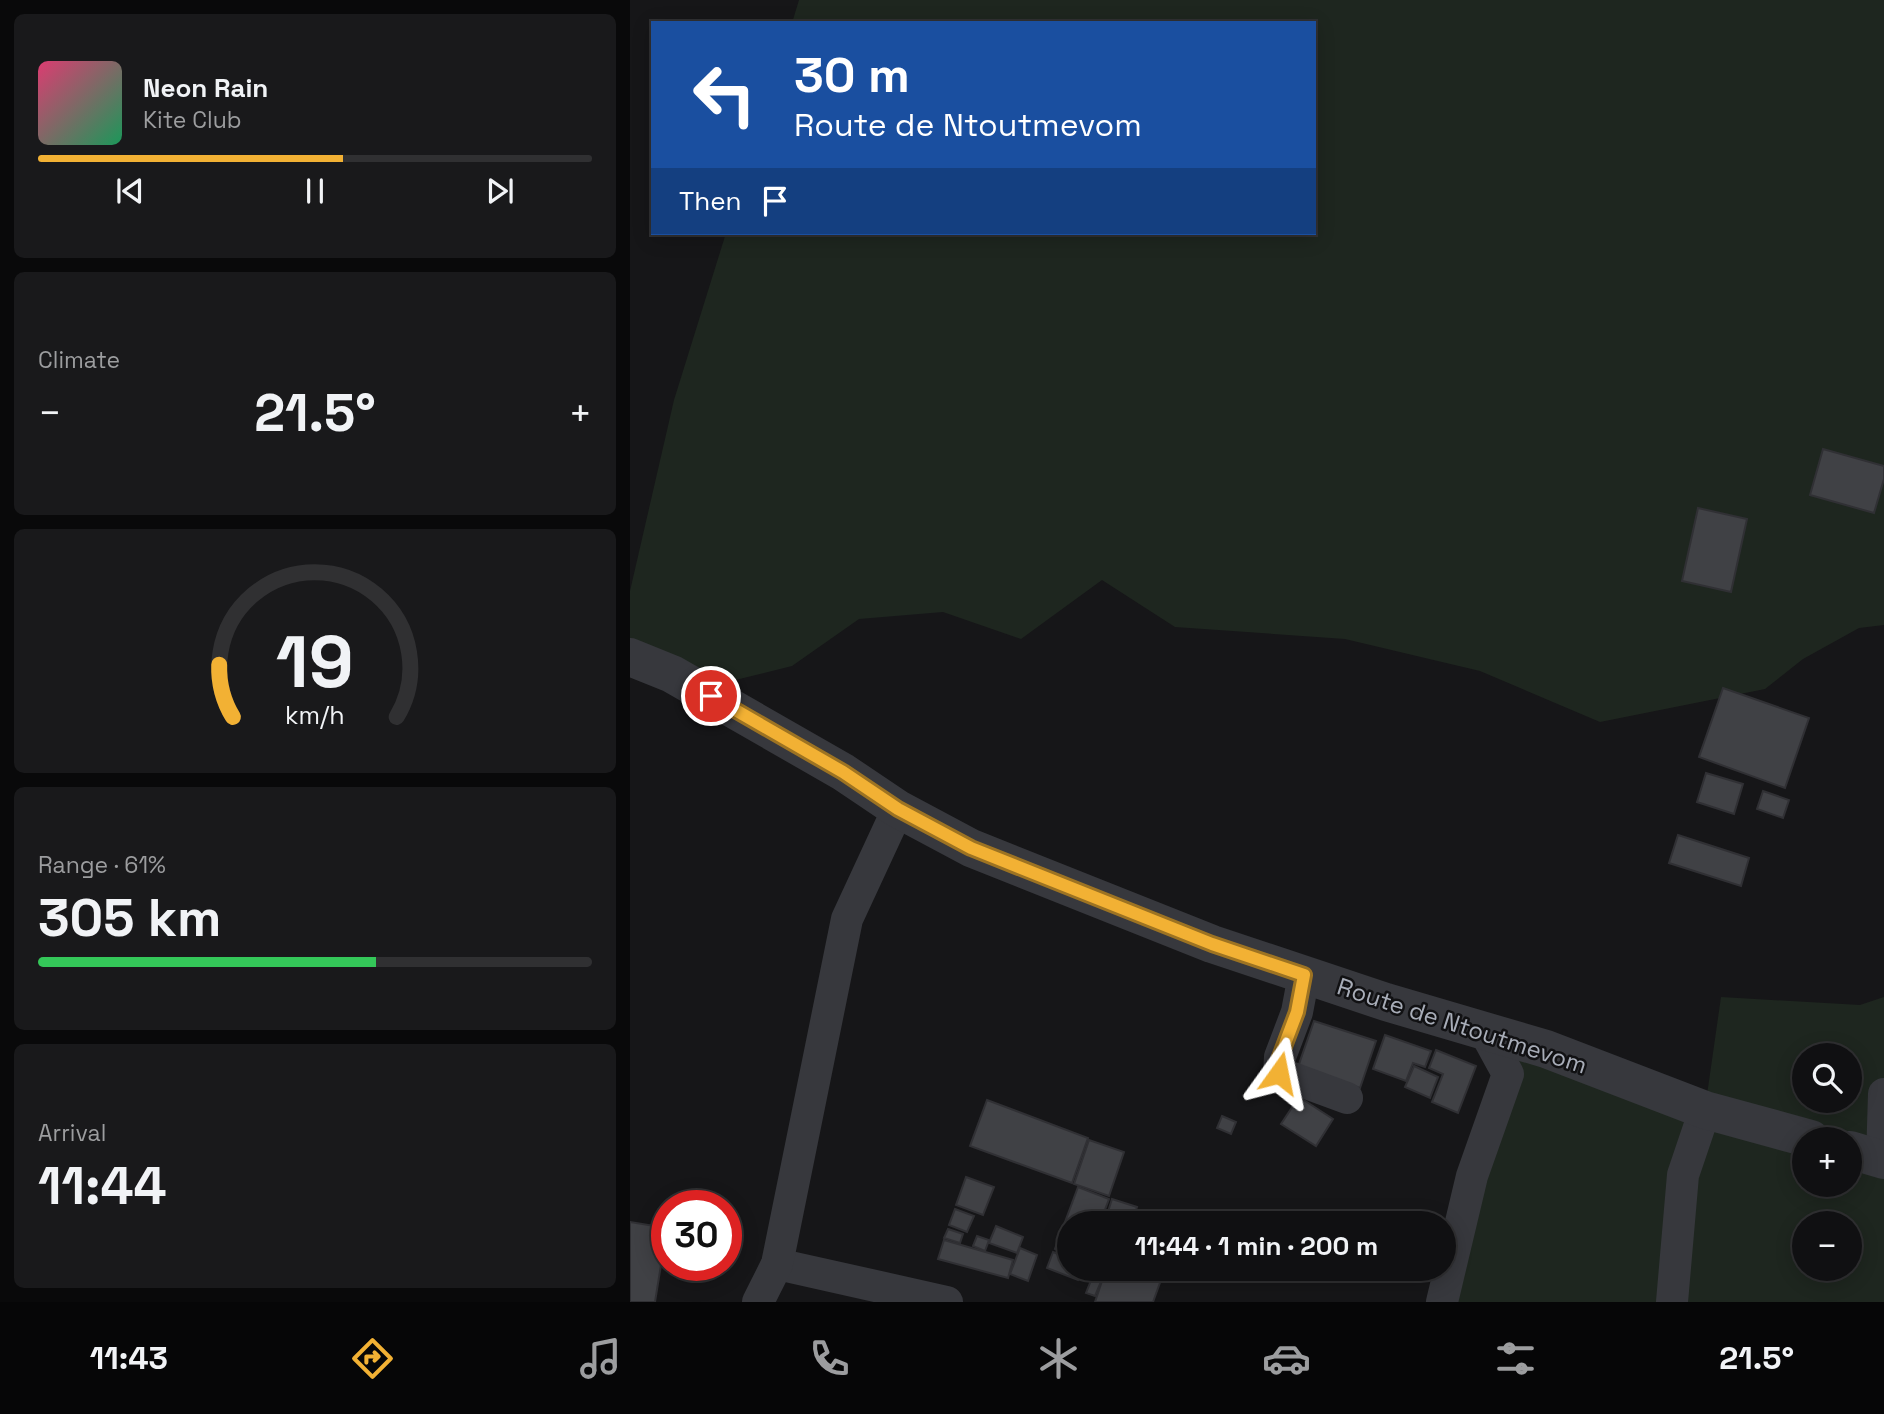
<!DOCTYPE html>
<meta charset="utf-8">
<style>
:root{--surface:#101012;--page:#19191b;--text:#f1f3f6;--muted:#9c9d9f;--line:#303032;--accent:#f2b134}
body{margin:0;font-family:"Space Grotesk",sans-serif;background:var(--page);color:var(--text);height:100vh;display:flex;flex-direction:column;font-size:26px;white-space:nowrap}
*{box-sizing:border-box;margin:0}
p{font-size:23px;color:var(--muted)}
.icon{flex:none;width:38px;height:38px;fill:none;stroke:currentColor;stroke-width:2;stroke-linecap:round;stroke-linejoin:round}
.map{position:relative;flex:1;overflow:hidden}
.details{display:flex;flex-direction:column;gap:14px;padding:14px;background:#09090a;width:630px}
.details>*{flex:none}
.top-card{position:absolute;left:21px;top:21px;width:665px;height:214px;border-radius:0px;box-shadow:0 4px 18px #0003,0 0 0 2px var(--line);background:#1a4fa0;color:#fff;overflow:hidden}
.controls{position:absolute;left:1162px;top:1043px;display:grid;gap:14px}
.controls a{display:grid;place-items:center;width:70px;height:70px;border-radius:50%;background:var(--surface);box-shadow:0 4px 18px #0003,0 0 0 2px var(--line);font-size:35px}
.speed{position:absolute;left:21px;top:1190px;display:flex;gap:14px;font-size:35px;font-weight:700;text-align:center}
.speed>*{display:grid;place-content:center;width:91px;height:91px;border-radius:50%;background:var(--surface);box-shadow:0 4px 18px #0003,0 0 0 2px var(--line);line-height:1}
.speed .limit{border:10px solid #d22;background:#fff;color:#111}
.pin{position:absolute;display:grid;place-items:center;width:60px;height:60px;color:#fff;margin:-30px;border:4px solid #fff;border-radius:50%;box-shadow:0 2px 7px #0007}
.me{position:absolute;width:77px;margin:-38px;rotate:12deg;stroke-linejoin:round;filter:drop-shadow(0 0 5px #0008)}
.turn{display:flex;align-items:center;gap:24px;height:147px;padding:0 28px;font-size:32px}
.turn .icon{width:91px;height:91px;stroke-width:2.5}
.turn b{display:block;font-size:49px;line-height:60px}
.then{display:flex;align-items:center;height:66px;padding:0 28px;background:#0003;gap:14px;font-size:26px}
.big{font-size:52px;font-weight:600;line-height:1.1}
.details .card{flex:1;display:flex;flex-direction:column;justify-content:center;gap:10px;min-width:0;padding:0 24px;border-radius:10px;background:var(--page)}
.details .dial{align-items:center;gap:0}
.dial svg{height:182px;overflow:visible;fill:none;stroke:var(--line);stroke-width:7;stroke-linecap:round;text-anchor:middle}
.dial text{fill:var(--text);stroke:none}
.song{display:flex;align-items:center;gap:21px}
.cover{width:84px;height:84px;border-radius:10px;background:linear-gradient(135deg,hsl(340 70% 55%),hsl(150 70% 35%))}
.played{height:7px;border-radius:4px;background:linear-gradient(90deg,var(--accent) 55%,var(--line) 55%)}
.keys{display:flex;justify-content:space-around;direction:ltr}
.heat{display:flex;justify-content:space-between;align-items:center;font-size:38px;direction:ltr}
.charge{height:10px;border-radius:5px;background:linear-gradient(90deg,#34c759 61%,var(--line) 0)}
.trip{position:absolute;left:427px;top:1211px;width:399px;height:70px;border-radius:35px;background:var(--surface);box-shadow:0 4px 18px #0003,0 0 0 2px var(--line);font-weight:600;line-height:70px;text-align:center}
.menu{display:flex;height:112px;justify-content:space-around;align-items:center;background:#060607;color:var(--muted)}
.menu .icon{width:49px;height:49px}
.menu .current{color:var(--accent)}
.menu b{font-size:32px;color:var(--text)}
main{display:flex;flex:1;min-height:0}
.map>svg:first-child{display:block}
</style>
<main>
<section class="details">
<div class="card">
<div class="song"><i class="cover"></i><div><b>Neon Rain</b><p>Kite Club</p></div></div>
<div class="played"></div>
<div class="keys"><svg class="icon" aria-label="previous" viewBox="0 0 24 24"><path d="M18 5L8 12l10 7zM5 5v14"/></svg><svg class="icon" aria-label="pause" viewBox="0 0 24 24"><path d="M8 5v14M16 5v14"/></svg><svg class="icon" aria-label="next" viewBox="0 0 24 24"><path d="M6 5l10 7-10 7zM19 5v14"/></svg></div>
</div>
<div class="card"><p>Climate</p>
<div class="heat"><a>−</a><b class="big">21.5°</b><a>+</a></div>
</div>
<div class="card dial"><svg viewBox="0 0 100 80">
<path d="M14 69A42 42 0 1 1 86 69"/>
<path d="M14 69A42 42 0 0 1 8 46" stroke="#f2b134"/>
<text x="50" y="56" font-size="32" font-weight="700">19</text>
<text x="50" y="72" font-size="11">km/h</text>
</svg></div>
<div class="card"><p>Range · 61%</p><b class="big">305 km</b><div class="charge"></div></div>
<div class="card"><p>Arrival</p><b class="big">11:44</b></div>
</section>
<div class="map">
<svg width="1254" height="1302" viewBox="0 0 1254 1302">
<rect width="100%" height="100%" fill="#161618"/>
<g fill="#1e261f" fill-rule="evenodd">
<polygon points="169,0 1254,0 1254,625 1229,628 1173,659 1135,689 970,722 850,671 715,639 545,627 472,580 391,639 313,612 229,619 162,666 89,684 0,657 0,591 44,400 96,233 684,233 684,23 162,23"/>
<path d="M1091,997L1230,1005L1254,997V1302H812L877,1074L855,1032L1075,1109ZM1174,1055H1220V1101H1174ZM1174,1139H1220V1185H1174ZM1174,1223H1220V1269H1174Z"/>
</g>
<g fill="#404145" stroke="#303034" stroke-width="2">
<polygon points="1193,449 1254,466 1254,479 1244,513 1180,495"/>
<polygon points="1068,508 1117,519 1101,592 1052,581"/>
<polygon points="1093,688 1179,718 1155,788 1069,757"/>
<polygon points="1076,773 1113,784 1104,814 1067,802"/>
<polygon points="1133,791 1159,800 1153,818 1127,809"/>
<polygon points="1048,835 1119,858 1111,886 1039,863"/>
<polygon points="684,1021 746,1041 730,1088 668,1067"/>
<polygon points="755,1035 801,1051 795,1067 783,1063 776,1081 743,1069"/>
<polygon points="806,1050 846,1066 828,1113 802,1102 813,1074 799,1068"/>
<polygon points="784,1066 808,1077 800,1098 775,1087"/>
<polygon points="669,1097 703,1119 686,1146 651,1124"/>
<polygon points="357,1100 458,1138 442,1183 340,1146"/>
<polygon points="592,1116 606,1122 601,1134 587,1128"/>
<polygon points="459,1140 494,1152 479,1196 444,1184"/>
<polygon points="336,1177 364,1187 353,1215 326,1205"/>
<polygon points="448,1187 479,1199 470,1223 439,1223 439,1254 425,1249"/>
<polygon points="482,1199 507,1207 502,1223 475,1221"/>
<polygon points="325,1209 344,1216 337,1232 319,1225"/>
<polygon points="0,1222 37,1228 25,1302 0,1302"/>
<polygon points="366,1226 393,1237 387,1253 359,1243"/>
<polygon points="318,1229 333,1234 330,1243 314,1238"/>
<polygon points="347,1236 359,1240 355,1251 343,1246"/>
<polygon points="314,1240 383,1260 378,1278 308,1259"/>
<polygon points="390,1248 407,1255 398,1281 380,1274"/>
<polygon points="423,1252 439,1258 439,1269 452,1269 448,1280 417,1268"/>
<polygon points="476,1269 535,1269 523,1302 465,1302"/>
<polygon points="464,1273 473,1277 465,1296 456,1293"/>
</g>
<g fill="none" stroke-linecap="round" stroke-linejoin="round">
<g stroke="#37383d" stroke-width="32">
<polyline points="674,975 667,1012 650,1057 649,1073 717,1098"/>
<polyline points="1252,1159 1254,1094"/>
<polyline points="147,1264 317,1302"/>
<polyline points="128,1302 147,1264 217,919 268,809"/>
<polyline points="812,1302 842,1176 878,1074 855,1032"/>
<polyline points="1042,1302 1053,1175 1075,1110"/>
</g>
<g stroke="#37383d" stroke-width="38">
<polyline points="0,657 42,674 213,772 268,809 341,848 582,944 756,1002 916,1049 1075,1110 1181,1139"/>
<polyline points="1220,1150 1254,1160"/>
</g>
</g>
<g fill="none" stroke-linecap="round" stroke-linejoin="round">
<g stroke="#9d7322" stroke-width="18">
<polyline id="route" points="81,696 213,772 268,809 341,848 582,944 674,975 667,1012 650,1057 649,1073"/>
</g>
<use href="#route" stroke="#f2b134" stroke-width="12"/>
</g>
<g text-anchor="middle" stroke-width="5" stroke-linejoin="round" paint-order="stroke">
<g font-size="24" fill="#a8adb8" stroke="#111113">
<text transform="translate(832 1026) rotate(18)" y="8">Route de Ntoutmevom</text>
</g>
</g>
</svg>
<div class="controls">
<a><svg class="icon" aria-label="search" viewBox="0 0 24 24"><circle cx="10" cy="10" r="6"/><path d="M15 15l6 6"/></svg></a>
<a>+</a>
<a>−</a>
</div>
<div class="speed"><div class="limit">30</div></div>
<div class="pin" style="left:81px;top:696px;background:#d93025"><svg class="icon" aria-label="arrive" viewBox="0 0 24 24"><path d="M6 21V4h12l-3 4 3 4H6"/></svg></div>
<svg class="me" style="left:649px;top:1073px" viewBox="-20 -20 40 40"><path d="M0-17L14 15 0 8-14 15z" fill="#f2b134" stroke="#fff" stroke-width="4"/></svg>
<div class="trip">11:44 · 1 min · 200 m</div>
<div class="top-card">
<div class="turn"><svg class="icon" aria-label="left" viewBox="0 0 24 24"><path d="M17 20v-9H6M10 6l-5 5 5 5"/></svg><div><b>30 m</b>Route de Ntoutmevom</div></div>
<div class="then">Then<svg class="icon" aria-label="arrive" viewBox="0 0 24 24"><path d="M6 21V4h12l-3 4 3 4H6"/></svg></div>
</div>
</div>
</main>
<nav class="menu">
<b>11:43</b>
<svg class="icon current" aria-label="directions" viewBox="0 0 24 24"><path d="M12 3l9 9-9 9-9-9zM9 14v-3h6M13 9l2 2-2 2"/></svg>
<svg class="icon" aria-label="music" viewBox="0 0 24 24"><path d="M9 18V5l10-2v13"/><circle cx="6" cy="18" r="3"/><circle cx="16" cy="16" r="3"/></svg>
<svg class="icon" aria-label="phone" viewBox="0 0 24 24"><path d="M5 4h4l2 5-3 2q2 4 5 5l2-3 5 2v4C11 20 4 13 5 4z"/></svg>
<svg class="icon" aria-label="climate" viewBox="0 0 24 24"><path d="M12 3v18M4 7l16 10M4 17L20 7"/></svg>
<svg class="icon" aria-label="car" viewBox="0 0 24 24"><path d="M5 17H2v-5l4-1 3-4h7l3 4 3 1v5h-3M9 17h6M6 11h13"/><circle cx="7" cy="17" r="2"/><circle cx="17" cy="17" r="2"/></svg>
<svg class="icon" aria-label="filters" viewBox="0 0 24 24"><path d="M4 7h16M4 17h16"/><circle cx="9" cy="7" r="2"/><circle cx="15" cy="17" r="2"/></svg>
<b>21.5°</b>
</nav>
